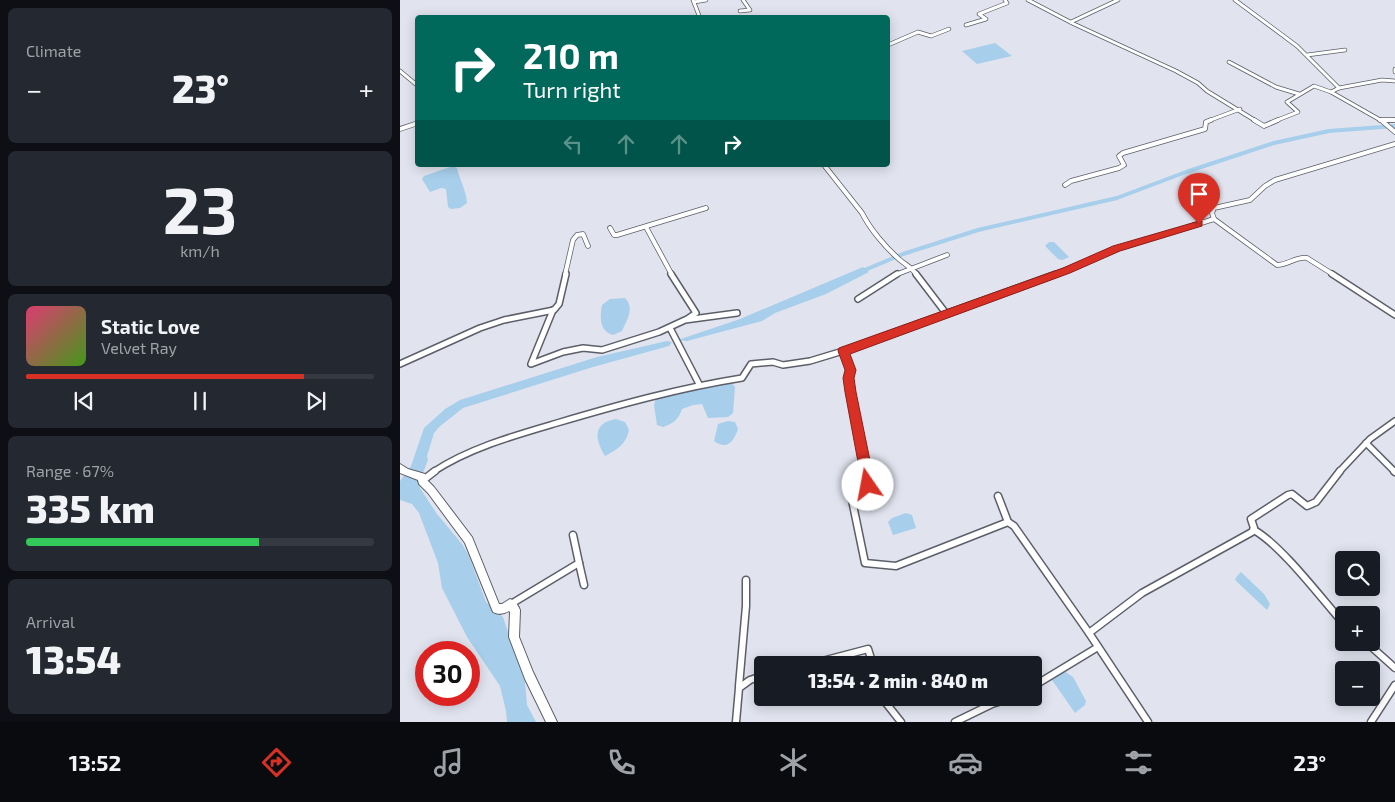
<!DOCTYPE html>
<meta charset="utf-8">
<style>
:root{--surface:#171b24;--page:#242831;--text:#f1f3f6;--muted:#9ea1a6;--line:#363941;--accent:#d93025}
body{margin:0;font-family:"Exo 2",sans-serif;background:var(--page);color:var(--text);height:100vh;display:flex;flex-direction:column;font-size:19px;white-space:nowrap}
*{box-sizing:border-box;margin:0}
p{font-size:16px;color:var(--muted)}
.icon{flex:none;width:28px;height:28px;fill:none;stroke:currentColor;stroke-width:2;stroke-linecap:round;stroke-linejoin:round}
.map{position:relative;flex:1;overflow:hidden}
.side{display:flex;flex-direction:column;gap:8px;padding:8px;background:#0d0f14;width:400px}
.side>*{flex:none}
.top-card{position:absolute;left:15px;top:15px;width:475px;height:152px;border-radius:5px;box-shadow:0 2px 12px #0003;background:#00695c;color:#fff;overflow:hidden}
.buttons{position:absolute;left:935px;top:551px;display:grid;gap:10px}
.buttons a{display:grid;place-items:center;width:45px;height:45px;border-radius:5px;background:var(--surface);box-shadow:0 2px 12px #0003;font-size:25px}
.speed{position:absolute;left:15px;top:641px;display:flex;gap:10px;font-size:25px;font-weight:700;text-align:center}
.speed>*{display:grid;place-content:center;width:65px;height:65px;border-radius:50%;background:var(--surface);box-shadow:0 2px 12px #0003;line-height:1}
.speed .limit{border:8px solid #d22;background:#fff;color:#111}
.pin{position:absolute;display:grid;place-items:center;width:42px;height:42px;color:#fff;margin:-51px -21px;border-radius:50% 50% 50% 0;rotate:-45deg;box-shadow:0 0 5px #0007}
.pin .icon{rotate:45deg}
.me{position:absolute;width:55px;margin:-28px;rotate:348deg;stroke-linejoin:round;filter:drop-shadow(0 0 4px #0008)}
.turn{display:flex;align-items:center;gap:18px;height:105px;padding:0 25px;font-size:22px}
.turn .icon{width:65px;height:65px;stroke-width:2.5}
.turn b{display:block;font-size:35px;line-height:42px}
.lanes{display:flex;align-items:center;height:48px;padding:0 25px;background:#0003;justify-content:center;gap:25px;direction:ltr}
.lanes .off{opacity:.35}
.big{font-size:38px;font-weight:800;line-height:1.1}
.side .tile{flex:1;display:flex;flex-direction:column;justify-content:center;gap:8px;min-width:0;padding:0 18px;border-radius:8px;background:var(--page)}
.side .dial{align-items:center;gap:0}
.dial b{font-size:65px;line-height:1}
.song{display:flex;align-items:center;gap:15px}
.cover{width:60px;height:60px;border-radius:8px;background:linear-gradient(135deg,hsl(340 70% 55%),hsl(100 70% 35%))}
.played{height:5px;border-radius:2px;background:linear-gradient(90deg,var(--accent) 80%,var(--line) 80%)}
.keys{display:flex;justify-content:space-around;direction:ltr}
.heat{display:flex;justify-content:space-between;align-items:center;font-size:28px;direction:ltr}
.charge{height:8px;border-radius:4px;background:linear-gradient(90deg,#34c759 67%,var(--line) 0)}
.trip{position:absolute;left:354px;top:656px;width:288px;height:50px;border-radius:5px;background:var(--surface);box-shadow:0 2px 12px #0003;font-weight:800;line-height:50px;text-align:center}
.tabs{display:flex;height:80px;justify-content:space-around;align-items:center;background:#090b0e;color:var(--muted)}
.tabs .icon{width:35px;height:35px}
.tabs .active{color:var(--accent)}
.tabs b{font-size:22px;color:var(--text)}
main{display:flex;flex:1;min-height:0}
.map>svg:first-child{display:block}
</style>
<main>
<section class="side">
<div class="tile"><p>Climate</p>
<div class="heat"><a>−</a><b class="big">23°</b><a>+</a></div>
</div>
<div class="tile dial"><b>23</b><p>km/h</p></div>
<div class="tile">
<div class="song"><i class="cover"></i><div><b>Static Love</b><p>Velvet Ray</p></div></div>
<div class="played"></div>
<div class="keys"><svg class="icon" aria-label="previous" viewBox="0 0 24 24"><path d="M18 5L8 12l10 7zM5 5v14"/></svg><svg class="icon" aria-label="pause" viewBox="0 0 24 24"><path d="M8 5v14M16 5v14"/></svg><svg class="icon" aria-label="next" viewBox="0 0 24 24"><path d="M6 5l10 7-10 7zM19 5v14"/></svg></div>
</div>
<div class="tile"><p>Range · 67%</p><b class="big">335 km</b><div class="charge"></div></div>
<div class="tile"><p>Arrival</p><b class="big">13:54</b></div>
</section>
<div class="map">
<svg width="995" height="722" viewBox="0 0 995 722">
<rect width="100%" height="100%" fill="#e1e4ef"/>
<g fill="#a7ceea">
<polygon points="595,43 612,56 577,64 562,51"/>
<path d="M53,166L57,168C60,181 66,190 67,203L60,208L51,209L48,207L46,189L41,188L30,192L22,179L24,176Z"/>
<polygon points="649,242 654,242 669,257 662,260 658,259 645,246"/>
<polygon points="463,267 469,272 426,294 375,313 362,321 287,341 278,340 340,319"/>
<path d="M225,298C235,308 227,320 222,331L213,335C199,331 200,317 202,305L210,299Z"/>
<polygon points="267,341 272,342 269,346 193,367 63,408 39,427 34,433 27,456 28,460 19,483 20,488 37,514 62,544 69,556 86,602 103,617 125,682 127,705 136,722 107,722 106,711 100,686 67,637 42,588 38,563 19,513 12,504 0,500 0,481 11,466 24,428 45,409 60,400 197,357"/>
<path d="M330,381L335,387L333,413L328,417L308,418L302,404L293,405L282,409C279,419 273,424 263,427L257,425L254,405L256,398Z"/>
<path d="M216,419L225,422L229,430C226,444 218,449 205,456C194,438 193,423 216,419Z"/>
<path d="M328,421L335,422L338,429C334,441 327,451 314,441L318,424Z"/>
<polygon points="506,513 512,515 516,528 493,535 488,522 492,518"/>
<polygon points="841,572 864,594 870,604 867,610 835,580 837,576"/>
<polygon points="664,671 673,677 686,701 685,705 675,713 652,680 654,674"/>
</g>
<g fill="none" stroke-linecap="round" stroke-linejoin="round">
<polyline stroke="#a7ceea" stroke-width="4" points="460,272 503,254 578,230 717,198 786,172 874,143 929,131 995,126"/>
<g stroke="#5c5f68" stroke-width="4.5">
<g id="street-far3">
<polyline points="293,0 300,18"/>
<polyline points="628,0 674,24 776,71 798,83 807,91 856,121"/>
<polyline points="835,0 897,46 939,88 931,92"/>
<polyline points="294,2 306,0"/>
<polyline points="340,11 350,10 343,0"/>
<polyline points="671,22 718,0"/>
<polyline points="566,25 586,19 579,14 607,3 605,0"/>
<polyline points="488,45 518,32 531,36 549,29"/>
<polyline points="907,55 945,50"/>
<polyline points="829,62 876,87 899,94"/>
<polyline points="995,69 995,72"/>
<polyline points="0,71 18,86"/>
<polyline points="939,88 982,80 995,81"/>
<polyline points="808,121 840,109"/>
<polyline points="875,121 898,112 887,102 914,86 931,92 982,121 995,120"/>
</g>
</g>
<g stroke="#5c5f68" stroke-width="5.5">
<g id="street-far2">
<polyline points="854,120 864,126 878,120"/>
<polyline points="980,120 994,120"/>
<polyline points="982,121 995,132"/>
<polyline points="0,129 18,123"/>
<path d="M424,165L462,213C470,229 486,248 500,260C506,265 512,268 517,275"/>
<polyline points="665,185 671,181 719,168 724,165 719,156 723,153 805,129 806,122 811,120"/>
<path d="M814,219L877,265C888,265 897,256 907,258L934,275"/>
<polyline points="246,227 272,275"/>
<polyline points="210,228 214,235 217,235 306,208"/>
<polyline points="165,275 173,240 177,235 183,234 188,246"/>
<polyline points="495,275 547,255"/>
<polyline points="652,275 717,249 814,219 812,213 814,208 850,200 865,186 875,180 995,144"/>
</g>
</g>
<g stroke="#5c5f68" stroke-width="8">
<g id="street-far1">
<polyline points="271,274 296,313 287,319"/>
<polyline points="516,274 545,312"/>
<polyline points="932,274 995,315"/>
<polyline points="458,299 497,274"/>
<polyline points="153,310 131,364 163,352 183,348 202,350 259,332 285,320 337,313"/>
<polyline points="270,328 299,384"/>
<polyline points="443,351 451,370 448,377 466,472"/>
<polyline points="0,364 80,328 104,320 154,310 159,304 166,274"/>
<polyline points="966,443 995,472"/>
<path d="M33,472C69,448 116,435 157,423C218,405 279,388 342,378L351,364L373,362L383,365L410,361L443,351L656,274"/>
<polyline points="939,472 970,439 995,421"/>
</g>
</g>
<g stroke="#5c5f68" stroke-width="9">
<g id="street">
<polyline points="465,471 468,485 454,492 452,500 465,563 496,566 608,522 614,526 689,633"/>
<polyline points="994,471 995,472"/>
<polyline points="22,481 35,471"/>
<polyline points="598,496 608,522"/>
<path d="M854,530C882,546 921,598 944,624"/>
<polyline points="173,535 179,563"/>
<polyline points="111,604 179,563 184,585"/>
<polyline points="966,642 995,668"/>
<polyline points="407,665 468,649 473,665"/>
<polyline points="339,686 346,606 346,580"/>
<polyline points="632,687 698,647"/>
<polyline points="482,698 501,722"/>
<polyline points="336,722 339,688 350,680 362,676"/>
<polyline points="555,722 592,704 611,698"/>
<polyline points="748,722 689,633 742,593 852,532 854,528 851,519 888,495 892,494 907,506 916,502 940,471"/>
<polyline points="971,722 995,685"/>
</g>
</g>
<g stroke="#5c5f68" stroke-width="2">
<path id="secondary" d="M0,464L8,469L25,474L26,479L34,487L72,537L99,604H102L110,599C115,601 118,605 120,610L119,637L133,672L157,722H146L125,679L109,637L110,612L109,611C104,614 98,615 93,612L65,543L28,493L19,484L18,480L0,473Z"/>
</g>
<use href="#street-far3" stroke="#fff" stroke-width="3"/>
<use href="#street-far2" stroke="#fff" stroke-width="4"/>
<use href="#street-far1" stroke="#fff" stroke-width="5"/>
<use href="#street" stroke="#fff" stroke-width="6"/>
<use href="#secondary" fill="#fff" fill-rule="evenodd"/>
</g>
<polygon fill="#d93025" stroke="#8d1f18" points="799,221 802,221 802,226 720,251 670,273 450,354 456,370 454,378 456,392 475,485 473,489 468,491 463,489 445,392 443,378 445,370 438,351 439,348 663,268 713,246"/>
</svg>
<div class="buttons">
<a><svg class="icon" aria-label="search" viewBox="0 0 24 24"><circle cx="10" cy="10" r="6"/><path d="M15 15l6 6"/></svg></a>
<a>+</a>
<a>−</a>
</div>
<div class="speed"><div class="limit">30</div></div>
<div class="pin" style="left:799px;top:224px;background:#d93025"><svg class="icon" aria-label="arrive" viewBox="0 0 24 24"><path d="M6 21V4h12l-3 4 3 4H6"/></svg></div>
<svg class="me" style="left:468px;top:485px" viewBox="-20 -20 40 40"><circle r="19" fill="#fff"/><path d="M0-13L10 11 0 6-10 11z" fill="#d93025"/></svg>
<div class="trip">13:54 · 2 min · 840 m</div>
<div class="top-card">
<div class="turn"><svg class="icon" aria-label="right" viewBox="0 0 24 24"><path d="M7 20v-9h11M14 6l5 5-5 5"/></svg><div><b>210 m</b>Turn right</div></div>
<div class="lanes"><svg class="icon off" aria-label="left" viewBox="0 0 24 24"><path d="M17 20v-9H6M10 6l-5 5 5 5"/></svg><svg class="icon off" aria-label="ahead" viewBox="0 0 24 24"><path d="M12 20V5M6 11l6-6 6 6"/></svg><svg class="icon off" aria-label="ahead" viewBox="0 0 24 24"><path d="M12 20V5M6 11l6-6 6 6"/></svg><svg class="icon" aria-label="right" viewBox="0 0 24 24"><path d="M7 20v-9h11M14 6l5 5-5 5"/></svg></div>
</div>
</div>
</main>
<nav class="tabs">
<b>13:52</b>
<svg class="icon active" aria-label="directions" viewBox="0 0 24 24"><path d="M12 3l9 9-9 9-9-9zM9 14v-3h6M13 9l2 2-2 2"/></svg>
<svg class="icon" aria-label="music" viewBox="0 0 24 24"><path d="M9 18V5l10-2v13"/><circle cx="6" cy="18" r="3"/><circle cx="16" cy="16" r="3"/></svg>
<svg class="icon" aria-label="phone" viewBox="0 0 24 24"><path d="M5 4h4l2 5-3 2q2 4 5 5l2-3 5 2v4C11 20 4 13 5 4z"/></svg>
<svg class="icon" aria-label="climate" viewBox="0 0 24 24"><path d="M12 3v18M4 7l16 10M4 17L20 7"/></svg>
<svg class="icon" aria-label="car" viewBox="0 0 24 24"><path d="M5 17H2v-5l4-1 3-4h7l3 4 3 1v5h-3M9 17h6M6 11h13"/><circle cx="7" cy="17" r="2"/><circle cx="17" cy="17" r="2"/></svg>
<svg class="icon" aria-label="filters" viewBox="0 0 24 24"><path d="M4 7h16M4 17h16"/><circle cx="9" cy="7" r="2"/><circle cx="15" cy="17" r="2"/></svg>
<b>23°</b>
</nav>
